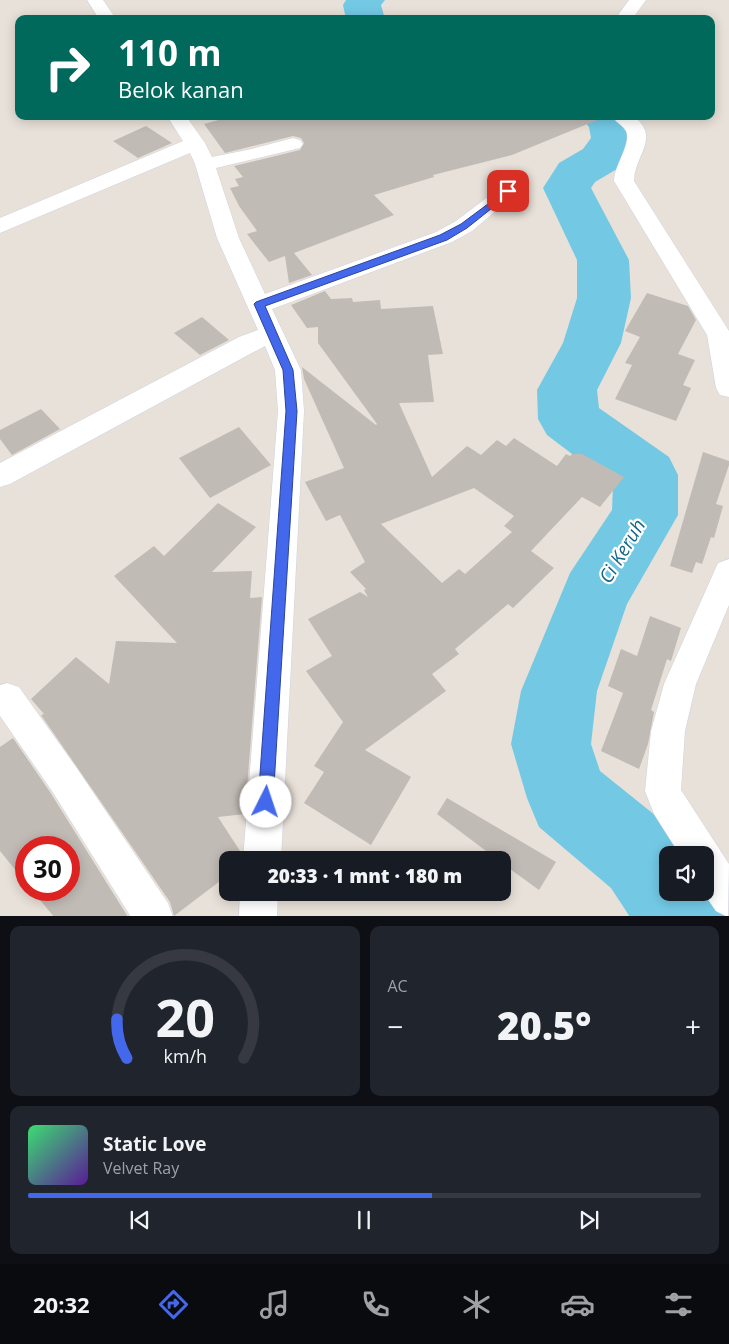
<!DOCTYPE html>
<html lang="id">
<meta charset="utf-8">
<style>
:root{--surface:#171b24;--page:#20242c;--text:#f1f3f6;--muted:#9ea1a6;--line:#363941;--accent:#4468eb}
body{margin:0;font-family:"Open Sans",sans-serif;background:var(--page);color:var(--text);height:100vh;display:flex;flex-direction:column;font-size:19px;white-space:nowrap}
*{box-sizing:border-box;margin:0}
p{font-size:16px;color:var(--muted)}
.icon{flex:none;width:28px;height:28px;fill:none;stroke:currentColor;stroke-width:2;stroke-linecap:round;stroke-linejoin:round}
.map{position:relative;height:916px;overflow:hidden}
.side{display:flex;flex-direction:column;gap:10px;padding:10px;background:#0d0f14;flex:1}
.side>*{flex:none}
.top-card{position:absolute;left:15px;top:15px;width:700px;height:105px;border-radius:10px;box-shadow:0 2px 12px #0003;background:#00695c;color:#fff;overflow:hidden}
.buttons{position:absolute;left:659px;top:846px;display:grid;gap:10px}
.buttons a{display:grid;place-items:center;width:55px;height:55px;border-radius:10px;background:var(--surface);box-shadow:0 2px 12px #0003;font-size:25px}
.speed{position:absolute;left:15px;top:836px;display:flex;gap:10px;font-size:25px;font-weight:700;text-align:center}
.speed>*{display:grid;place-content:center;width:65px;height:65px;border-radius:50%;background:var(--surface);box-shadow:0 2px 12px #0003;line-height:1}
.speed .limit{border:8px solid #d22;background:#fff;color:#111}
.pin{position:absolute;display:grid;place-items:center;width:42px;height:42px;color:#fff;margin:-21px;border-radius:10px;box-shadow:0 2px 8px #0006}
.me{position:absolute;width:55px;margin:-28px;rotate:4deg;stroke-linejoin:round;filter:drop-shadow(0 0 4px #0008)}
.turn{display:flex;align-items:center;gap:18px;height:105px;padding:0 20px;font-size:22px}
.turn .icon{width:65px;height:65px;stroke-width:2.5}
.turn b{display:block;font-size:35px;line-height:42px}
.big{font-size:38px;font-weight:800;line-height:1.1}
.side .tile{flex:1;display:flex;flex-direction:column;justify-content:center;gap:8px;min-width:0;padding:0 18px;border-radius:10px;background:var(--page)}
.side .dial{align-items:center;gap:0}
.dial svg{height:130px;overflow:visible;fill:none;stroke:var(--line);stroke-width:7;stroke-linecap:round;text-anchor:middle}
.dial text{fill:var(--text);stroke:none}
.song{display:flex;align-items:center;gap:15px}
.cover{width:60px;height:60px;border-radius:8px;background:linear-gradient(135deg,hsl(140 70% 55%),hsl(270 70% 35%))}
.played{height:5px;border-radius:2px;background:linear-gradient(90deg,var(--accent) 60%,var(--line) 60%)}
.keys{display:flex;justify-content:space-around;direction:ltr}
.heat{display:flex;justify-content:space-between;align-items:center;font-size:28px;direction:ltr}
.side .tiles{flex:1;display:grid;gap:10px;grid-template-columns:1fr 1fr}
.tile:last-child{grid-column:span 2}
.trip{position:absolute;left:219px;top:851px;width:292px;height:50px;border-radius:10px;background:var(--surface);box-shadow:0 2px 12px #0003;font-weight:800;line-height:50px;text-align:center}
.tabs{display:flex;height:80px;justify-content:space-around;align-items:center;background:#090b0e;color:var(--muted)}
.tabs .icon{width:35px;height:35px}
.tabs .selected{color:var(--accent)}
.tabs b{font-size:22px;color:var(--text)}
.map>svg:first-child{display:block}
</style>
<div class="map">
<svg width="729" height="917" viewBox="0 0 729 917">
<rect width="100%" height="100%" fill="#e8e1d9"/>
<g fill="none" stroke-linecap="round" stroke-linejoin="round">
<g fill="#73c9e4" fill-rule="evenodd">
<polygon points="346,0 385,0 381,5 385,19 346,19 343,5"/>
<polygon points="580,116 630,116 637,138 617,169 595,182 591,188 629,260 631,298 621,343 597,390 599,408 669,457 678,475 678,515 627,604 597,691 591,744 600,771 671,828 692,855 668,855 668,892 705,892 705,872 715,885 728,917 630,917 611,888 539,827 527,798 511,744 521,691 570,573 612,510 613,485 547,435 538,419 537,390 563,343 577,298 577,260 543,188 559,163 583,149 591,138 589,127"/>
</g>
</g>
<g fill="#c1bbb6" fill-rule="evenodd">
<polygon points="233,116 607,116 512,155 433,175 434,177 374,195 394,215 294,253 312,275 289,283 285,256 269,262 247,234 257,231 239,206 230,188 239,186 235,179 243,177 234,166 300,150 304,143 301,138 293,136 225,153 204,124"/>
<polygon points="146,126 172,143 138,158 113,141"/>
<path d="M325,291L331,299L352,298L353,302L380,300L381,309L433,306L443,354L428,355L434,402L399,403L432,477L467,446L481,455L497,440L506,446L514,438L557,466L566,454L570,456L572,454H582L624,477L600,507L582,497L531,551L554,568L513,608L508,604L455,649L459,654L432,674L446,691L365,750L411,777L371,845L304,803L324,772L314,766L343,722L306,671L332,656L308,619L360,592L368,597L364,590L366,589L350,572L365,562L340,515L326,521L305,482L344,468L304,379L302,367L376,425L377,424L318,343V327L307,328L291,305ZM474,488L514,516L504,526L512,532L465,574L459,569L442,583L381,524Z"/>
<polygon points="647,293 688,306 696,320 678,354 695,360 683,385 691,388 676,421 615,399 632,365 625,363 640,337 625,331"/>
<polygon points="202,317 229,340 200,355 174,333"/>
<polygon points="41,409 60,429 12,455 0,439 0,430"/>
<polygon points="239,427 271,465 210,498 179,458"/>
<polygon points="703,452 729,461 729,465 716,504 723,506 714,538 711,537 702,564 696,562 692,573 670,566"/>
<polygon points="218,503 256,527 212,572 252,571 250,598 262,597 245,814 218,817 242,854 241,860 228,860 228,875 174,916 170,902 41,715 44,714 31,699 76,657 109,684 116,641 177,643 114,576 154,546 164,556"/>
<polygon points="650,616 681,628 671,661 667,659 651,710 654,712 648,744 639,769 601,751 623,693 608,686 621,649 637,656"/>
<polygon points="13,738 50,792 128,917 54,917 32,890 69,890 69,848 26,848 26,883 0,851 0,747"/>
<polygon points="447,798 556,862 539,890 502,863 502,860 498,860 437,814"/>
</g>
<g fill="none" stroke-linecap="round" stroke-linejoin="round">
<g stroke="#cfd2df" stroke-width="1">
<g id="minor">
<polygon points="87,0 103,0 116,19 99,19"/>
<polygon points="629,0 646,0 632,19 615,19"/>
<polygon points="167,116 186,116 205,143 212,157 247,150 293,138 300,140 303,144 300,148 216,168 239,238 265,294 436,232 456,221 501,187 508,185 515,187 519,191 472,231 452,242 272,309 301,370 304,411 281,860 243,860 278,411 275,370 265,346 10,484 0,487 0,463 239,337 258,330 217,238 195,164 190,153 0,233 0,218 183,141"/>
<path d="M612,116H633C662,137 634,156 634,181L729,331V397L720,395L716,388L707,335L614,181C614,166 632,143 626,131C623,125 615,122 612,116Z"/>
<polygon points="729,559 729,605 696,684 685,731 681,790 729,864 728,917 716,911 703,892 705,892 705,855 680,855 654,814 645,791 651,731 664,684 718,563"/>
<polygon points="7,683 19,687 76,767 168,903 173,917 131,917 52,791 0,716 0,685"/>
<polygon points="240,892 278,892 277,917 239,917"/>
</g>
</g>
<use href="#minor" fill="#fff" fill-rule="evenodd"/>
</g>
<polygon fill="#4468eb" stroke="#2c4499" points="508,189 511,190 511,193 467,228 447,240 265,306 293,370 297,411 273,802 271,807 266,809 260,807 258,802 286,411 283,370 254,304 256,302 440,235 461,224"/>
<g text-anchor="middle" stroke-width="4.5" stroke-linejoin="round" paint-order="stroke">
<g font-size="19" font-style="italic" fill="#17668a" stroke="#fff">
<text transform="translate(622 551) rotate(-59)" y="7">Ci Keruh</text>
</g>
</g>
</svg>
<div class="buttons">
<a><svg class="icon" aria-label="sound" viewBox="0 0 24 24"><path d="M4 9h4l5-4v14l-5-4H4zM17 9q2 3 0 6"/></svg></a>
</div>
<div class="speed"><div class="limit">30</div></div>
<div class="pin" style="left:508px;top:191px;background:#d93025"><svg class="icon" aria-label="arrive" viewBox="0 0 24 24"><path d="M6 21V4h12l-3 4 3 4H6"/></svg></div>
<svg class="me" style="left:266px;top:802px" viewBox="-20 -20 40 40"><circle r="19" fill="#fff"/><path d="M0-13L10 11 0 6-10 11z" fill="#4468eb"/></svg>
<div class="trip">20:33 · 1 mnt · 180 m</div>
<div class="top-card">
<div class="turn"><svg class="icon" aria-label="right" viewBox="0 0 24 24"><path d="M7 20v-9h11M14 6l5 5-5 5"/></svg><div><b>110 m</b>Belok kanan</div></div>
</div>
</div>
<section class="side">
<div class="tiles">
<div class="tile dial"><svg viewBox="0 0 100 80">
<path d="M14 69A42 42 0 1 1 86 69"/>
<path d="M14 69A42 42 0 0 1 8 45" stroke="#4468eb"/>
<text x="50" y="56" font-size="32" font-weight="700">20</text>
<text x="50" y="72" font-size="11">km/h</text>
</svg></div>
<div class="tile"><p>AC</p>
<div class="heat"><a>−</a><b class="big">20.5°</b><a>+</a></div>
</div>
<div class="tile">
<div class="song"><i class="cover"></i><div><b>Static Love</b><p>Velvet Ray</p></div></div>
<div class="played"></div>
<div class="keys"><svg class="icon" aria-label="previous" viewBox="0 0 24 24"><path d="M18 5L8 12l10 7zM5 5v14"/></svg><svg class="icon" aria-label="pause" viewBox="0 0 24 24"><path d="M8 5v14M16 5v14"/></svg><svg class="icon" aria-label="next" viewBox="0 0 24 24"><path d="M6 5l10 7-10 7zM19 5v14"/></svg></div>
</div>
</div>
</section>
<nav class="tabs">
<b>20:32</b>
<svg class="icon selected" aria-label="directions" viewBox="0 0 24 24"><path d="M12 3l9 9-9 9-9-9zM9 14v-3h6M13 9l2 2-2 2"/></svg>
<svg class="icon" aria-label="music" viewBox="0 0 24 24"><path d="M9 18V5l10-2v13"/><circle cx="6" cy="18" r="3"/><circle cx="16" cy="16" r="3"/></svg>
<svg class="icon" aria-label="phone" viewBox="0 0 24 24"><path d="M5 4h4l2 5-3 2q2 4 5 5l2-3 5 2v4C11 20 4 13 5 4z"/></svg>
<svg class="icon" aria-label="climate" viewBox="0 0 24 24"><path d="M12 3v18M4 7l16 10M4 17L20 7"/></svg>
<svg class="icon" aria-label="car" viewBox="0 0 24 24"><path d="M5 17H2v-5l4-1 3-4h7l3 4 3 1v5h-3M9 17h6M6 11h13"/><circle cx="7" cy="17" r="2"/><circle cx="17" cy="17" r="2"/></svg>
<svg class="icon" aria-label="filters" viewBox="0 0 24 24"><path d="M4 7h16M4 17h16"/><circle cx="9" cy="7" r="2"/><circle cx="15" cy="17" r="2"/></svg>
</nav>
